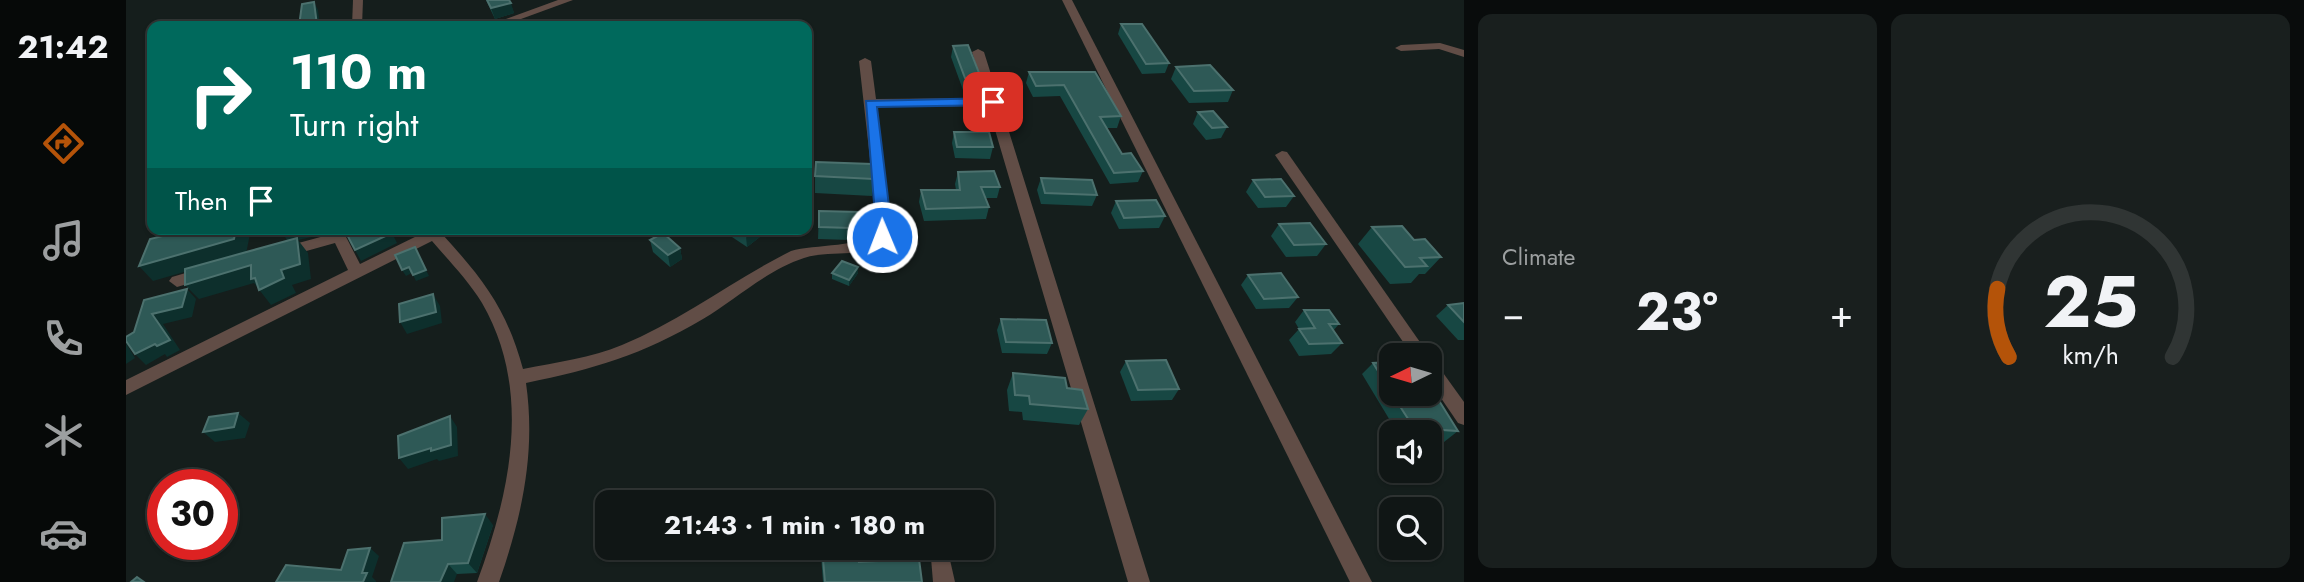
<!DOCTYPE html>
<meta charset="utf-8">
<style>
:root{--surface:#101615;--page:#191f1e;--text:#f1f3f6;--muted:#9c9fa0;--line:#303534;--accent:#b45309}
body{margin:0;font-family:Jost,sans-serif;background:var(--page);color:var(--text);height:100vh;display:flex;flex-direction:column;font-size:26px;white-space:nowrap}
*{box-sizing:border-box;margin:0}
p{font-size:23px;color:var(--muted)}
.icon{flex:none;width:38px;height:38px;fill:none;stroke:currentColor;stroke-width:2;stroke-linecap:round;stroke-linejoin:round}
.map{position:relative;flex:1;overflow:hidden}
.sheet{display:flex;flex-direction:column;gap:14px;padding:14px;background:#090c0c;width:840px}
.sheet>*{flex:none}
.guide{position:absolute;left:21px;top:21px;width:665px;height:214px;border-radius:14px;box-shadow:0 2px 5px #0004,0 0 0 2px var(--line);background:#00695c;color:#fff;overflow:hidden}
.needle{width:46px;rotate:265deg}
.tools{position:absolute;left:1253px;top:343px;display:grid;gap:14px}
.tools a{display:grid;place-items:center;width:63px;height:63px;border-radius:14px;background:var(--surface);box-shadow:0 2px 5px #0004,0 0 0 2px var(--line);font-size:35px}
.speed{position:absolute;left:21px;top:469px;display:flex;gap:14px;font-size:35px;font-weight:700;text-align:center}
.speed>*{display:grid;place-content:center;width:91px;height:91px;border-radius:50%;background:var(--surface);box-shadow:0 2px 5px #0004,0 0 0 2px var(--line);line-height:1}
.speed .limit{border:10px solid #d22;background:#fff;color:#111}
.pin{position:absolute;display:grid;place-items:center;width:60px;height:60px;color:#fff;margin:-30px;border-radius:14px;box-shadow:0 4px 10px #0006}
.me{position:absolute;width:77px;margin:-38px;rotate:359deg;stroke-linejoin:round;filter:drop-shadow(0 0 5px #0008)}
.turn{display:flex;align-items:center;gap:24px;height:147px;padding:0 28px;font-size:32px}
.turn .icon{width:91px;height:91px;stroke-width:2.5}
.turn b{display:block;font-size:49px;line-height:60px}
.then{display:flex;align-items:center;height:66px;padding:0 28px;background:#0003;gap:14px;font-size:26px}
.big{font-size:52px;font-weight:700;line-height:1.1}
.sheet .tile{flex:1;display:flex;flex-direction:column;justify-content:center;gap:10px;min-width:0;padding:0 24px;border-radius:14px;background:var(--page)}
.sheet .dial{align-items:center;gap:0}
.dial svg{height:182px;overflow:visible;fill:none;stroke:var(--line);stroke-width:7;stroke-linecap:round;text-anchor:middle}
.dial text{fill:var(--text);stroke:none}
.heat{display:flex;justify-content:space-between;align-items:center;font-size:38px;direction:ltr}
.sheet .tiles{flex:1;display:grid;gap:14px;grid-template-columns:repeat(2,1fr)}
.trip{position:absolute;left:469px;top:490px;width:399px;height:70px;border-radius:14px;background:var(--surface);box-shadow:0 2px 5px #0004,0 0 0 2px var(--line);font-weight:700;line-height:70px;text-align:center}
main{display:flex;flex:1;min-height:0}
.menu{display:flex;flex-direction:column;width:126px;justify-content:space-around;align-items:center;background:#060908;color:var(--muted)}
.menu .icon{width:49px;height:49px}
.menu .current{color:var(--accent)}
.menu b{font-size:32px;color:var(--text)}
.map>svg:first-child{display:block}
</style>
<main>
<nav class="menu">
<b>21:42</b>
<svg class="icon current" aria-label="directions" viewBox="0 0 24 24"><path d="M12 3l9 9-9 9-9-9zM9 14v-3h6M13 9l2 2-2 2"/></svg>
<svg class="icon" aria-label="music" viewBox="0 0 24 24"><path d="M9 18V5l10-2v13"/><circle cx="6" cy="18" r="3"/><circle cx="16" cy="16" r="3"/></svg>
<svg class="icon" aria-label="phone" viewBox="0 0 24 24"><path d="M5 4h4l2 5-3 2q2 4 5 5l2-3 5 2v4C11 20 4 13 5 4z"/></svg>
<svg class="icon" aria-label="climate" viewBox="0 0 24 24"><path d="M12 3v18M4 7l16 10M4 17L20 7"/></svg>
<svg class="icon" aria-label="car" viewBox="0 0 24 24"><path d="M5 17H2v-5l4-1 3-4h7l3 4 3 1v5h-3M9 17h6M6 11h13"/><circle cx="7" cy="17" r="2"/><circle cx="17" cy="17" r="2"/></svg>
</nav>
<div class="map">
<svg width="1338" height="582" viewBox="0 0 1338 582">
<rect width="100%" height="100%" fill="#151e1c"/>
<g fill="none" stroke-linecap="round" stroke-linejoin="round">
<g fill="#614d46" fill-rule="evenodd">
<polygon points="227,0 237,0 236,26 226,26"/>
<polygon points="432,0 447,0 376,26 361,26"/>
<polygon points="936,0 946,0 1246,582 1224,582"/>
<polygon points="1314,43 1338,50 1338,57 1313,49 1275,51 1269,48 1275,45"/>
<path d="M852,49L858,52L1024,582H1002L862,106L750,107L766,231C746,263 708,248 678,258C641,270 609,300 577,319C516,355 468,369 400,383C410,453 396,516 373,582H351C384,493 407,391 356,303C342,280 323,261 306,241L0,395V380L222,270L209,243L159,257L152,252L154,248L213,232L218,233L234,264L299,232L297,229H322L317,235C358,280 381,310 397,369C431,362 465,358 496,345C556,320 607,280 665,251C688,244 738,248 752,230L733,61L739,58L745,61L750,99L860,98L846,52Z"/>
<polygon points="1156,151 1161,152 1303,355 1286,355 1149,155"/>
<polygon points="80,267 88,273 85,277 51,287 43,281 46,277"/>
<polygon points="1304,361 1310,363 1338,402 1338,425 1332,423 1304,382"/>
<polygon points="815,548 822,551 829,582 807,582 805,558 808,551"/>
</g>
</g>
<g fill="#174743">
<polygon points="360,0 383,0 388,13 369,19"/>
<polygon points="995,24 1043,63 1039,73 1016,74 992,34"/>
<polygon points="827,46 855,78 852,89 837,90 825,57"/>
<polygon points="1050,67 1107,90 1102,102 1063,103 1045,79"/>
<polygon points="903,72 969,72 995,116 991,128 980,128 996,154 1017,171 1012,182 984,184 934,96 907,97 900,83"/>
<polygon points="1072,112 1101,127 1095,138 1080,140 1067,124"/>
<polygon points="828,132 867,147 864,159 829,158 826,143"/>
<polygon points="832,172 874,187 871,198 859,198 863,207 860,219 798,221 793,202 795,190 830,190 829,184"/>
<polygon points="689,176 747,179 746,196 689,193"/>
<polygon points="915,178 971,195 966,206 915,204 911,190"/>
<polygon points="1127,180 1168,196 1160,207 1132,208 1120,192"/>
<polygon points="990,201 1039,216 1033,228 993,229 985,213"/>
<polygon points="693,211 734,212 733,238 724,240 692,239"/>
<polygon points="1153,224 1200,244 1191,256 1160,257 1145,236"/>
<polygon points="1246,227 1288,240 1315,257 1299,274 1293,274 1285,283 1264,284 1232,244"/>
<polygon points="594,229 644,229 621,247"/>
<polygon points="524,240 554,248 556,259 544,267 527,252"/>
<polygon points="732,267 732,273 723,286 706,279 706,273"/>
<polygon points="1122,275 1172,297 1163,308 1130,309 1115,285"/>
<polygon points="1338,303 1338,340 1332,340 1310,316 1322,305"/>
<polygon points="1178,310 1213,324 1207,331 1216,343 1205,354 1173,356 1163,340 1173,329 1169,322"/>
<polygon points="875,319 926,343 921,354 876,353 871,330"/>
<polygon points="1000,361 1053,389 1046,400 1005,401 994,372"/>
<polygon points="1265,362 1265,394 1304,394 1332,431 1318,442 1304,441 1304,432 1271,432 1236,374 1247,363"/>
<polygon points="887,373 941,388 962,409 953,425 897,420 896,412 883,411 881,390"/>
<polygon points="367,525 351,573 331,574 265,582 316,540"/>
<polygon points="696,548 733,562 796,582 697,582 695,556"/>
</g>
<g fill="#0d2f2c">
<polygon points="188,2 192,10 194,26 183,26"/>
<polygon points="385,3 388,13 369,19 365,8"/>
<polygon points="735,226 733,238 724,240 725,228"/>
<polygon points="110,229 120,229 124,234 120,254 27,281 13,266"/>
<polygon points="161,229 188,229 190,236 172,240 182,253 185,279 166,285 170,293 145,305 128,283 73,299 59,285 125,265 155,270 163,243 155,231"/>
<polygon points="628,229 644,229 621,247 620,236"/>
<polygon points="266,233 271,243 235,261 229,250"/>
<polygon points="289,247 303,276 290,281 287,275"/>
<polygon points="554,248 556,259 544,267 542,255"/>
<polygon points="283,267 286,273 280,276 276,270"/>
<polygon points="732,267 732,273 723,286 723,280"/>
<polygon points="61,289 70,299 66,317 37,324 54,350 41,357 39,354 20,365 9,354 26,314"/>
<polygon points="307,294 314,306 316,323 281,334 274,322"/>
<polygon points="0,343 9,358 0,364"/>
<polygon points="112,413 124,423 119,438 89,442 77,432"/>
<polygon points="324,416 331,427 332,456 313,461 311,459 282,469 273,458 305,448"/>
<polygon points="359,514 367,525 351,573 342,563"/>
<polygon points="244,548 253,556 246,577 250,581 250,582 237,582 236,573"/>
<polygon points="322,564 331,574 328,582 314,582"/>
</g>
<g fill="#2e5956" stroke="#4c716e" stroke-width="2">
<polygon points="361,0 383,0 385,3 365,8"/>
<polygon points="188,2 191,25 183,26 173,26 176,4"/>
<polygon points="995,24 1016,24 1043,63 1020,64"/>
<polygon points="842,45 855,78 839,78 827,46"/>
<polygon points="1084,65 1107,90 1068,91 1050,67"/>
<polygon points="903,72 969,72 995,116 974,117 996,154 1005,153 1017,171 988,173 938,85 910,86"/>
<polygon points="1087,111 1101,127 1086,128 1072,112"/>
<polygon points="828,132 863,132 867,147 831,147"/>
<polygon points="690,162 746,164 747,179 689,176"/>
<polygon points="868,171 874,187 855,187 863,207 800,209 795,190 834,190 832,172"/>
<polygon points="915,178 966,180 971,195 919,193"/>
<polygon points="1155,179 1168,196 1139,197 1127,180"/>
<polygon points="1030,200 1039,216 998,218 990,201"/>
<polygon points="693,211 734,212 735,226 725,228 693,227"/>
<polygon points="1184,223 1200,244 1168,245 1153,224"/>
<polygon points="1276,226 1288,240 1299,239 1315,257 1294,258 1301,266 1279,267 1246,227"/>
<polygon points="66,229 110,229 108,239 13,266 24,239"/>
<polygon points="218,229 263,229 266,233 229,250"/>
<polygon points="610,229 628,229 620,236"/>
<polygon points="537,233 554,248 542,255 524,240"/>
<polygon points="171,238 174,264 155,270 158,278 133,290 129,278 125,279 125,265 59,285 59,269"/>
<polygon points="289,247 300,270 287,275 283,267 276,270 269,255"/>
<polygon points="716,261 732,267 723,280 706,273"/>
<polygon points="1155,273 1172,297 1138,299 1122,275"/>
<polygon points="61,289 56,307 26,314 44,340 31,346 29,344 9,354 0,341 0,337 8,332 18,300"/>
<polygon points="307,294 310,312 274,322 273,304"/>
<polygon points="1338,303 1338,322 1322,305"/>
<polygon points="1178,310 1203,310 1213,324 1203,324 1216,343 1183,344 1173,329 1189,328"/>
<polygon points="875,319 920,320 926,343 880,342"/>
<polygon points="1040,360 1053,389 1012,390 1000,361"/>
<polygon points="1265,362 1265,392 1247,363"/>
<polygon points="887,373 939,378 941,388 956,390 962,409 904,404 903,396 889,395"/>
<polygon points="1304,388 1312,399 1332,431 1288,428 1266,394 1304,394"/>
<polygon points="112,413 108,427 77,432 83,417"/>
<polygon points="324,416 325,445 305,451 305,448 273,458 272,436"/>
<polygon points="359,514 342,563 322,564 314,582 265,582 278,543 316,540 316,518"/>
<polygon points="244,548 236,573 241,573 237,582 150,582 160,565 215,570 222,550"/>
<polygon points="696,548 732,548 733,562 793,559 796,582 699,582"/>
<polygon points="11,577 18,582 5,582"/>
</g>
<polygon fill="#1a73e8" stroke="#114b97" stroke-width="2" points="867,98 871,99 871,105 751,107 766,231 761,241 751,241 740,101"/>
</svg>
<div class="tools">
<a><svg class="needle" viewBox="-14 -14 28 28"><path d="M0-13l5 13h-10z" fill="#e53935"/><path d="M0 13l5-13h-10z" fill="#9c9fa0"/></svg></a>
<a><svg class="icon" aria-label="sound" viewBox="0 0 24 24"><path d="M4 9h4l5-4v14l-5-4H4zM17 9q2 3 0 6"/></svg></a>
<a><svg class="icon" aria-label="search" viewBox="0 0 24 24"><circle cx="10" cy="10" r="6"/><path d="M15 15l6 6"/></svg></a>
</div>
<div class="speed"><div class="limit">30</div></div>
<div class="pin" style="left:867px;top:102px;background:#d93025"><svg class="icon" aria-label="arrive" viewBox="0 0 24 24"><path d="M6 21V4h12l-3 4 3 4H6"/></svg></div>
<svg class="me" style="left:756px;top:237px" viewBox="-20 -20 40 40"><circle r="17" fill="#1a73e8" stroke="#fff" stroke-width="3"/><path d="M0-11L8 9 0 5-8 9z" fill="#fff"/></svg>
<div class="trip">21:43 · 1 min · 180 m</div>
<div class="guide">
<div class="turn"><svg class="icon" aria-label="right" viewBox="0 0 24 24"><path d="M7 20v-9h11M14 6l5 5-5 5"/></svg><div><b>110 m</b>Turn right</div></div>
<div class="then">Then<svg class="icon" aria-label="arrive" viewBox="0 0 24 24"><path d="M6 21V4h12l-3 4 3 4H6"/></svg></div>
</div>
</div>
<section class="sheet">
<div class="tiles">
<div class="tile"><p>Climate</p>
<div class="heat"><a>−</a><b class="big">23°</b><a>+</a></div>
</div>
<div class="tile dial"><svg viewBox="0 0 100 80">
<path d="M14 69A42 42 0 1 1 86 69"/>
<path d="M14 69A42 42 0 0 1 9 39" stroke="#b45309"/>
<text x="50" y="56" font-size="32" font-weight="700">25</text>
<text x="50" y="72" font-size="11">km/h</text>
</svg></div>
</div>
</section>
</main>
